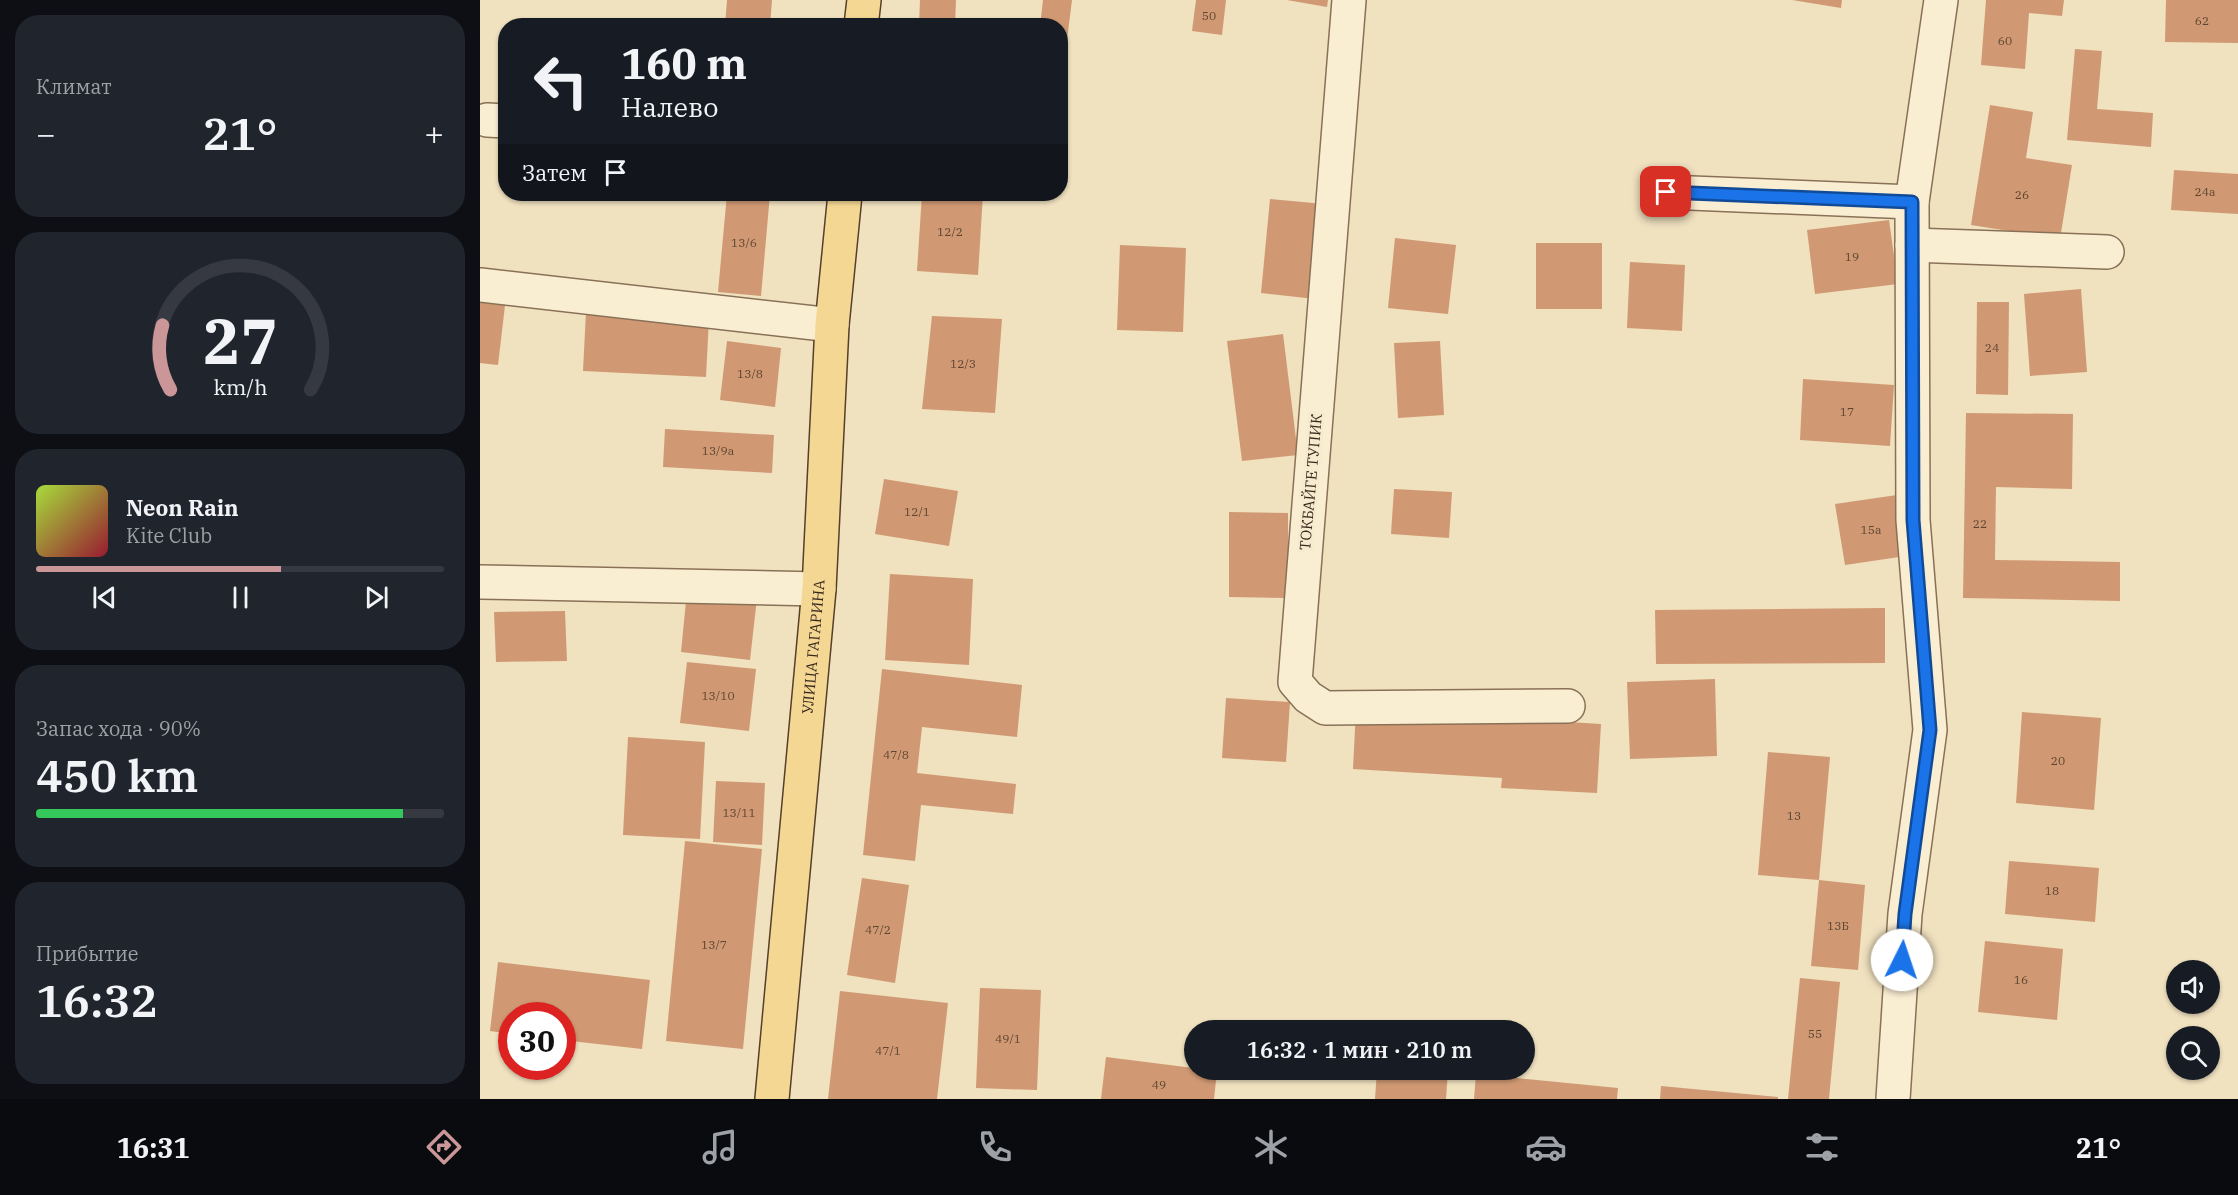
<!DOCTYPE html>
<html lang="ru">
<meta charset="utf-8">
<style>
:root{--surface:#171b24;--page:#20242c;--text:#f1f3f6;--muted:#9ea1a6;--line:#363941;--accent:#ca9698}
body{margin:0;font-family:"IBM Plex Serif",serif;background:var(--page);color:var(--text);height:100vh;display:flex;flex-direction:column;font-size:22px;white-space:nowrap}
*{box-sizing:border-box;margin:0}
p{font-size:20px;color:var(--muted)}
.icon{flex:none;width:33px;height:33px;fill:none;stroke:currentColor;stroke-width:2;stroke-linecap:round;stroke-linejoin:round}
.map{position:relative;flex:1;overflow:hidden}
.sheet{display:flex;flex-direction:column;gap:15px;padding:15px;background:#0d0f14;width:480px}
.sheet>*{flex:none}
.banner{position:absolute;left:18px;top:18px;width:570px;height:183px;border-radius:24px;box-shadow:0 2px 4px #0004;background:#171b24;color:var(--text);overflow:hidden}
.tools{position:absolute;left:1686px;top:960px;display:grid;gap:12px}
.tools a{display:grid;place-items:center;width:54px;height:54px;border-radius:50%;background:var(--surface);box-shadow:0 2px 4px #0004;font-size:30px}
.speed{position:absolute;left:18px;top:1002px;display:flex;gap:12px;font-size:30px;font-weight:700;text-align:center}
.speed>*{display:grid;place-content:center;width:78px;height:78px;border-radius:50%;background:var(--surface);box-shadow:0 2px 4px #0004;line-height:1}
.speed .limit{border:9px solid #d22;background:#fff;color:#111}
.pin{position:absolute;display:grid;place-items:center;width:51px;height:51px;color:#fff;margin:-26px;border-radius:12px;box-shadow:0 3px 9px #0006}
.me{position:absolute;width:66px;margin:-33px;rotate:4deg;stroke-linejoin:round;filter:drop-shadow(0 0 4px #0008)}
.turn{display:flex;align-items:center;gap:21px;height:126px;padding:0 24px;font-size:27px}
.turn .icon{width:78px;height:78px;stroke-width:2.5}
.turn b{display:block;font-size:42px;line-height:51px}
.then{display:flex;align-items:center;height:57px;padding:0 24px;background:#0003;gap:12px;font-size:22px}
.big{font-size:45px;font-weight:600;line-height:1.1}
.sheet .widget{flex:1;display:flex;flex-direction:column;justify-content:center;gap:9px;min-width:0;padding:0 21px;border-radius:24px;background:var(--page)}
.sheet .dial{align-items:center;gap:0}
.dial svg{height:156px;overflow:visible;fill:none;stroke:var(--line);stroke-width:7;stroke-linecap:round;text-anchor:middle}
.dial text{fill:var(--text);stroke:none}
.song{display:flex;align-items:center;gap:18px}
.cover{width:72px;height:72px;border-radius:9px;background:linear-gradient(135deg,hsl(80 70% 55%),hsl(350 70% 35%))}
.played{height:6px;border-radius:3px;background:linear-gradient(90deg,var(--accent) 60%,var(--line) 60%)}
.keys{display:flex;justify-content:space-around;direction:ltr}
.heat{display:flex;justify-content:space-between;align-items:center;font-size:33px;direction:ltr}
.charge{height:9px;border-radius:4px;background:linear-gradient(90deg,#34c759 90%,var(--line) 0)}
.trip{position:absolute;left:704px;top:1020px;width:351px;height:60px;border-radius:30px;background:var(--surface);box-shadow:0 2px 4px #0004;font-weight:600;line-height:60px;text-align:center}
.dock{display:flex;height:96px;justify-content:space-around;align-items:center;background:#090b0e;color:var(--muted)}
.dock .icon{width:42px;height:42px}
.dock .on{color:var(--accent)}
.dock b{font-size:27px;color:var(--text)}
main{display:flex;flex:1;min-height:0}
.map>svg:first-child{display:block}
</style>
<main>
<section class="sheet">
<div class="widget"><p>Климат</p>
<div class="heat"><a>−</a><b class="big">21°</b><a>+</a></div>
</div>
<div class="widget dial"><svg viewBox="0 0 100 80">
<path d="M14 69A42 42 0 1 1 86 69"/>
<path d="M14 69A42 42 0 0 1 10 36" stroke="#ca9698"/>
<text x="50" y="56" font-size="32" font-weight="700">27</text>
<text x="50" y="72" font-size="11">km/h</text>
</svg></div>
<div class="widget">
<div class="song"><i class="cover"></i><div><b>Neon Rain</b><p>Kite Club</p></div></div>
<div class="played"></div>
<div class="keys"><svg class="icon" aria-label="previous" viewBox="0 0 24 24"><path d="M18 5L8 12l10 7zM5 5v14"/></svg><svg class="icon" aria-label="pause" viewBox="0 0 24 24"><path d="M8 5v14M16 5v14"/></svg><svg class="icon" aria-label="next" viewBox="0 0 24 24"><path d="M6 5l10 7-10 7zM19 5v14"/></svg></div>
</div>
<div class="widget"><p>Запас хода · 90%</p><b class="big">450 km</b><div class="charge"></div></div>
<div class="widget"><p>Прибытие</p><b class="big">16:32</b></div>
</section>
<div class="map">
<svg width="1758" height="1099" viewBox="0 0 1758 1099">
<rect width="100%" height="100%" fill="#f0e1bf"/>
<g fill="#d09973">
<polygon points="247,0 292,0 290,26 245,26"/>
<polygon points="440,0 476,0 475,26 439,26"/>
<polygon points="563,0 592,0 585,56 580,55 580,26 560,26"/>
<polygon points="716,0 746,0 742,35 712,31"/>
<polygon points="807,0 848,0 847,7"/>
<polygon points="1312,0 1362,0 1361,8"/>
<polygon points="1506,0 1584,0 1582,16 1549,13 1545,69 1501,65"/>
<polygon points="1686,0 1758,0 1758,43 1685,42"/>
<polygon points="1595,49 1622,51 1617,109 1673,113 1671,147 1587,140"/>
<polygon points="1510,105 1553,112 1546,158 1592,165 1580,239 1491,225"/>
<polygon points="1694,170 1758,174 1758,214 1691,210"/>
<polygon points="247,194 290,194 281,296 238,292"/>
<polygon points="442,194 503,194 498,275 437,271"/>
<polygon points="790,199 844,204 835,299 781,293"/>
<polygon points="1409,220 1418,284 1335,294 1327,230"/>
<polygon points="915,238 976,245 968,314 908,308"/>
<rect x="1056" y="243" width="66" height="66"/>
<polygon points="640,245 706,248 703,332 637,330"/>
<polygon points="1150,262 1205,265 1202,331 1147,328"/>
<polygon points="1601,289 1607,372 1550,376 1544,294"/>
<polygon points="0,294 26,297 18,365 0,363"/>
<polygon points="1497,302 1529,302 1528,395 1496,394"/>
<polygon points="106,312 229,319 226,377 103,371"/>
<polygon points="452,316 522,319 515,413 442,409"/>
<polygon points="803,334 818,455 762,461 747,341"/>
<polygon points="247,341 301,348 295,407 240,400"/>
<polygon points="960,341 964,415 918,418 914,343"/>
<polygon points="1323,379 1414,385 1410,446 1320,440"/>
<polygon points="1486,413 1593,414 1592,489 1516,487 1515,560 1640,562 1640,601 1483,598"/>
<polygon points="185,429 294,435 292,473 183,467"/>
<polygon points="404,479 478,491 469,546 395,534"/>
<polygon points="914,489 972,492 969,538 911,534"/>
<polygon points="1417,495 1426,556 1365,565 1355,504"/>
<polygon points="749,512 808,513 808,598 749,597"/>
<polygon points="410,574 493,579 489,665 405,660"/>
<polygon points="207,591 277,598 270,660 201,652"/>
<polygon points="1405,608 1405,663 1176,664 1175,610"/>
<polygon points="85,611 87,661 16,662 14,612"/>
<polygon points="207,662 276,669 269,731 200,723"/>
<polygon points="402,669 542,685 537,737 442,727 437,773 536,784 533,814 441,805 435,861 383,855"/>
<polygon points="1235,679 1237,756 1150,759 1147,682"/>
<polygon points="746,698 810,702 806,762 742,758"/>
<polygon points="876,709 1121,724 1117,793 1021,788 1022,778 873,769"/>
<polygon points="1542,712 1621,718 1614,810 1536,803"/>
<polygon points="148,737 225,742 220,839 143,835"/>
<polygon points="1288,752 1350,757 1339,880 1278,875"/>
<polygon points="236,781 285,783 282,845 233,842"/>
<polygon points="205,841 282,849 263,1049 186,1041"/>
<polygon points="1529,861 1619,868 1615,922 1525,914"/>
<polygon points="382,878 429,885 415,983 367,975"/>
<polygon points="1339,880 1385,885 1378,970 1331,966"/>
<polygon points="1505,941 1583,949 1577,1020 1498,1012"/>
<polygon points="18,962 170,980 162,1049 82,1040 82,1016 32,1016 32,1034 10,1031"/>
<polygon points="1320,978 1360,982 1349,1099 1308,1099"/>
<polygon points="500,988 561,990 557,1090 496,1088"/>
<polygon points="360,991 468,1003 457,1099 348,1099"/>
<polygon points="626,1057 737,1071 734,1099 621,1099"/>
<polygon points="897,1070 968,1070 966,1099 895,1099"/>
<polygon points="996,1074 1138,1088 1137,1099 994,1099"/>
<polygon points="1181,1086 1298,1097 1298,1099 1180,1099"/>
</g>
<g fill="none" stroke-linecap="round" stroke-linejoin="round">
<g stroke="#897157" stroke-width="36">
<g id="minor">
<polyline points="869,0 815,682 828,697 845,708 1088,706"/>
<polyline points="7,120 26,121"/>
<polyline points="1186,192 1432,202"/>
<polyline points="1432,245 1627,252"/>
<polyline points="0,285 352,325"/>
<polyline points="0,582 339,589"/>
<polyline points="1413,1099 1425,914 1450,730 1433,520 1432,202 1461,0"/>
</g>
</g>
<g stroke="#563f2b" stroke-width="36">
<g id="major">
<polyline points="381,26 384,0"/>
<path id="s1" d="M292,1099L339,589L352,325L365,194"/>
</g>
</g>
<use href="#minor" stroke="#faeed2" stroke-width="33"/>
<use href="#major" stroke="#f5d794" stroke-width="33"/>
</g>
<g fill="none" stroke-linecap="round" stroke-linejoin="round">
<g stroke="#114b97" stroke-width="15">
<polyline id="route" points="1186,192 1432,202 1433,520 1450,730 1425,914 1422,960"/>
</g>
<use href="#route" stroke="#1a73e8" stroke-width="10"/>
</g>
<g text-anchor="middle" stroke-width="6" stroke-linejoin="round" paint-order="stroke">
<g font-size="12" fill="#5e4532">
<text x="729" y="20">50</text>
<text x="1722" y="25">62</text>
<text x="1525" y="45">60</text>
<text x="1725" y="196">24а</text>
<text x="1542" y="199">26</text>
<text x="470" y="236">12/2</text>
<text x="264" y="247">13/6</text>
<text x="1372" y="261">19</text>
<text x="1512" y="352">24</text>
<text x="483" y="368">12/3</text>
<text x="270" y="378">13/8</text>
<text x="1367" y="416">17</text>
<text x="238" y="455">13/9а</text>
<text x="437" y="516">12/1</text>
<text x="1500" y="528">22</text>
<text x="1391" y="534">15а</text>
<text x="238" y="700">13/10</text>
<text x="416" y="759">47/8</text>
<text x="1578" y="765">20</text>
<text x="259" y="817">13/11</text>
<text x="1314" y="820">13</text>
<text x="1572" y="895">18</text>
<text x="1358" y="930">13Б</text>
<text x="398" y="934">47/2</text>
<text x="234" y="949">13/7</text>
<text x="1541" y="984">16</text>
<text x="1335" y="1038">55</text>
<text x="528" y="1043">49/1</text>
<text x="408" y="1055">47/1</text>
<text x="679" y="1089">49</text>
</g>
<g font-size="15" fill="#38291c" stroke="#f7ebcf">
<text transform="translate(831 482) rotate(-85)" y="5">ТОКБАЙГЕ ТУПИК</text>
<text dy="5" stroke="none"><textPath href="#s1" startOffset="454">УЛИЦА ГАГАРИНА</textPath></text>
</g>
</g>
</svg>
<div class="tools">
<a><svg class="icon" aria-label="sound" viewBox="0 0 24 24"><path d="M4 9h4l5-4v14l-5-4H4zM17 9q2 3 0 6"/></svg></a>
<a><svg class="icon" aria-label="search" viewBox="0 0 24 24"><circle cx="10" cy="10" r="6"/><path d="M15 15l6 6"/></svg></a>
</div>
<div class="speed"><div class="limit">30</div></div>
<div class="pin" style="left:1186px;top:192px;background:#d93025"><svg class="icon" aria-label="arrive" viewBox="0 0 24 24"><path d="M6 21V4h12l-3 4 3 4H6"/></svg></div>
<svg class="me" style="left:1422px;top:960px" viewBox="-20 -20 40 40"><circle r="19" fill="#fff"/><path d="M0-13L10 11 0 6-10 11z" fill="#1a73e8"/></svg>
<div class="trip">16:32 · 1 мин · 210 m</div>
<div class="banner">
<div class="turn"><svg class="icon" aria-label="left" viewBox="0 0 24 24"><path d="M17 20v-9H6M10 6l-5 5 5 5"/></svg><div><b>160 m</b>Налево</div></div>
<div class="then">Затем<svg class="icon" aria-label="arrive" viewBox="0 0 24 24"><path d="M6 21V4h12l-3 4 3 4H6"/></svg></div>
</div>
</div>
</main>
<nav class="dock">
<b>16:31</b>
<svg class="icon on" aria-label="directions" viewBox="0 0 24 24"><path d="M12 3l9 9-9 9-9-9zM9 14v-3h6M13 9l2 2-2 2"/></svg>
<svg class="icon" aria-label="music" viewBox="0 0 24 24"><path d="M9 18V5l10-2v13"/><circle cx="6" cy="18" r="3"/><circle cx="16" cy="16" r="3"/></svg>
<svg class="icon" aria-label="phone" viewBox="0 0 24 24"><path d="M5 4h4l2 5-3 2q2 4 5 5l2-3 5 2v4C11 20 4 13 5 4z"/></svg>
<svg class="icon" aria-label="climate" viewBox="0 0 24 24"><path d="M12 3v18M4 7l16 10M4 17L20 7"/></svg>
<svg class="icon" aria-label="car" viewBox="0 0 24 24"><path d="M5 17H2v-5l4-1 3-4h7l3 4 3 1v5h-3M9 17h6M6 11h13"/><circle cx="7" cy="17" r="2"/><circle cx="17" cy="17" r="2"/></svg>
<svg class="icon" aria-label="filters" viewBox="0 0 24 24"><path d="M4 7h16M4 17h16"/><circle cx="9" cy="7" r="2"/><circle cx="15" cy="17" r="2"/></svg>
<b>21°</b>
</nav>
